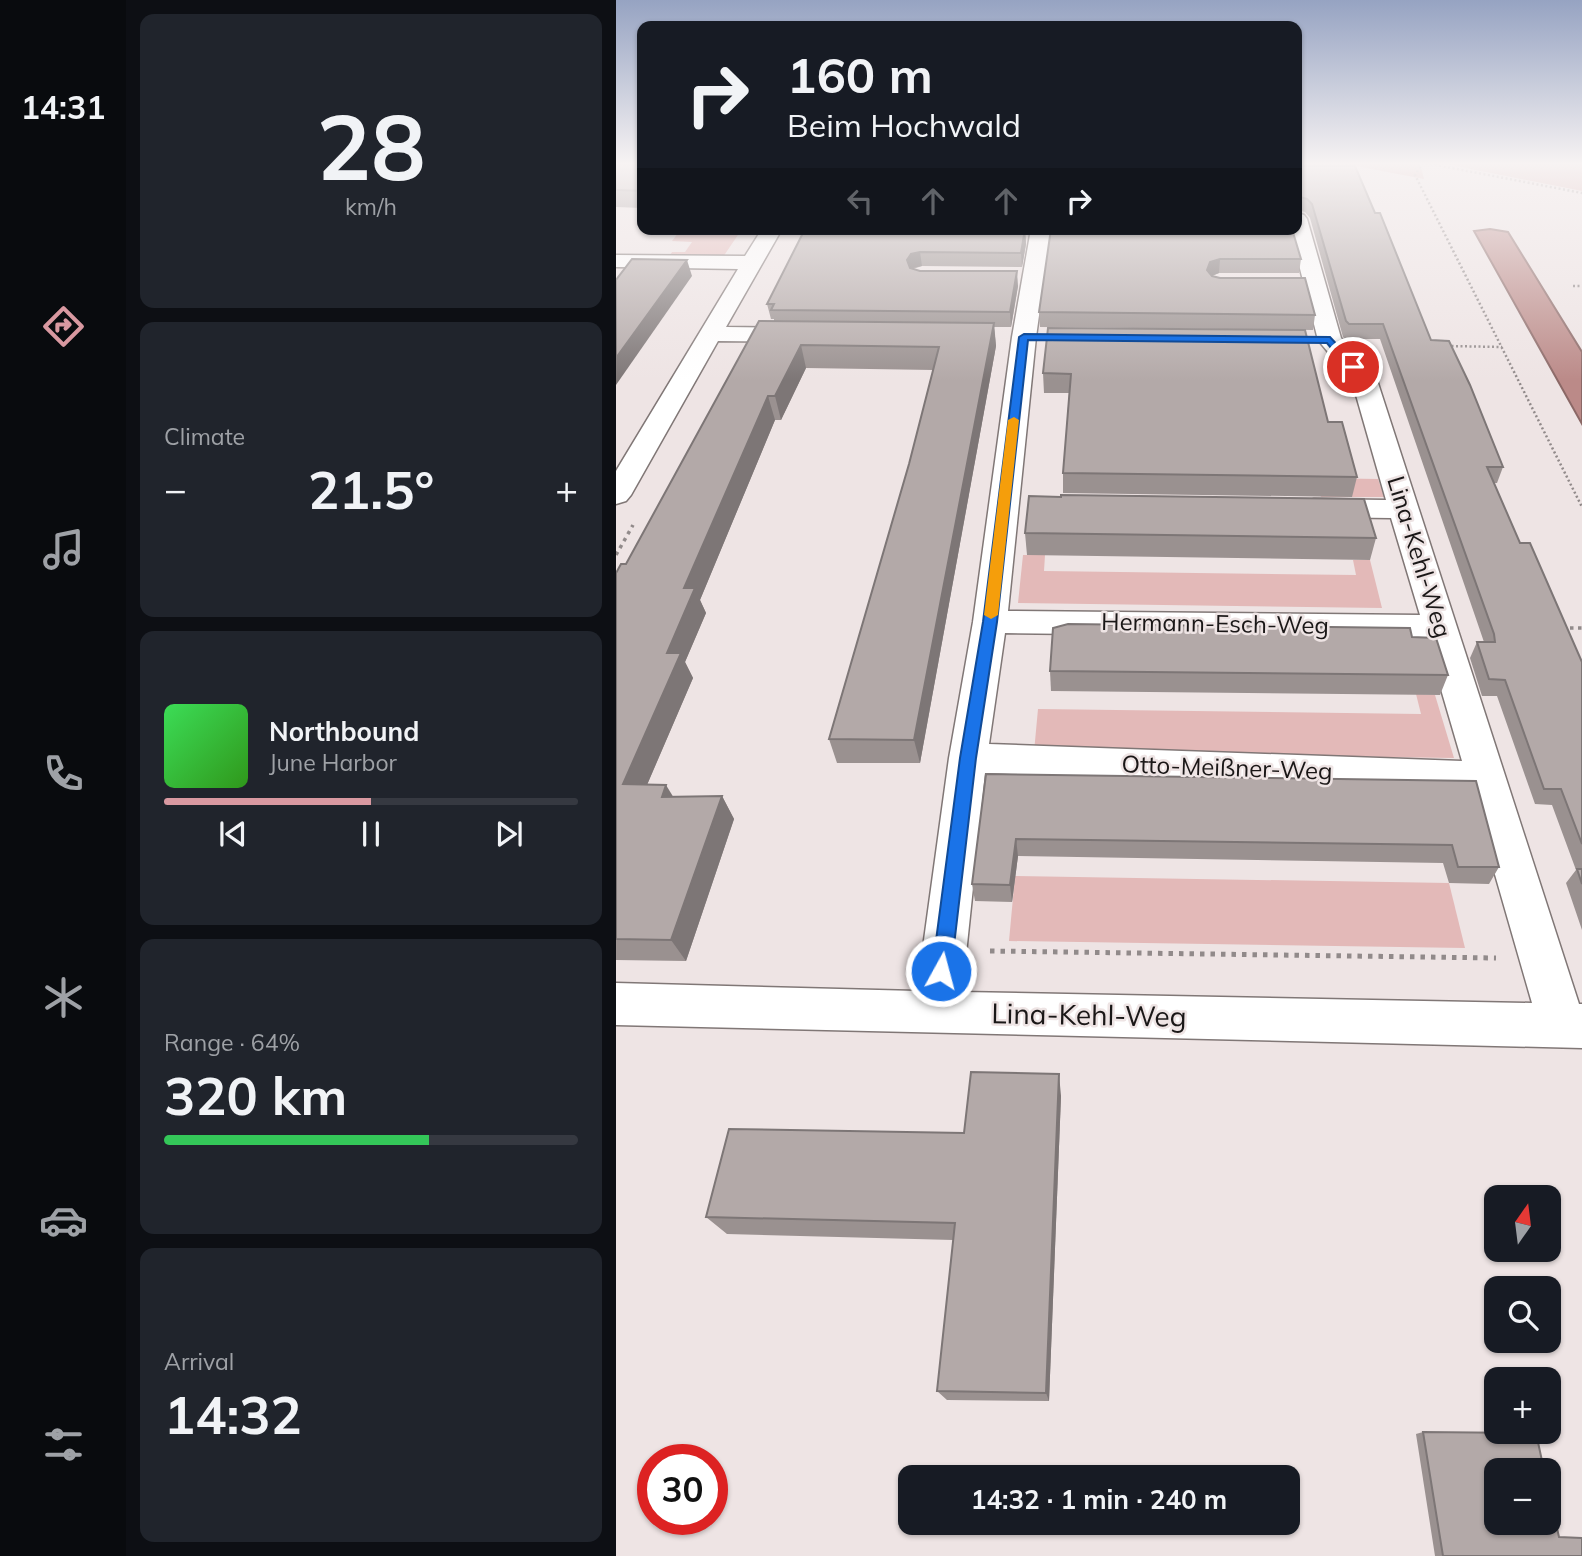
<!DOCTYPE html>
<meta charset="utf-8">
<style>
:root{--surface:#171b24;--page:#20242c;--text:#f1f3f6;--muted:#9ea1a6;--line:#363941;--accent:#d999a1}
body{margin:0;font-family:Mulish,sans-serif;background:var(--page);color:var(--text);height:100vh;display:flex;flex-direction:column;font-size:26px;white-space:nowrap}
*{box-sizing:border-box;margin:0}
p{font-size:23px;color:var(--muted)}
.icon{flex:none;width:38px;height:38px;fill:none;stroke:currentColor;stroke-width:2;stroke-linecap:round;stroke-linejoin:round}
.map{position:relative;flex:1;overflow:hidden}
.details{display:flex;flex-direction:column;gap:14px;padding:14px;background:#0d0f14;width:490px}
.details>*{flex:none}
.banner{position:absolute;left:21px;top:21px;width:665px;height:214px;border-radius:14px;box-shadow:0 2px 5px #0004;background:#171b24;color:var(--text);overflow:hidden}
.needle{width:46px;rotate:14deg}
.buttons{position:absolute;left:868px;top:1185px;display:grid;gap:14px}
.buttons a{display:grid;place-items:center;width:77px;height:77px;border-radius:14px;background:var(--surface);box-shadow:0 2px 5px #0004;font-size:35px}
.speed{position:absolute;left:21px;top:1444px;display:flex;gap:14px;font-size:35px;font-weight:700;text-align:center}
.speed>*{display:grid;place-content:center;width:91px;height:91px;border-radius:50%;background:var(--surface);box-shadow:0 2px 5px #0004;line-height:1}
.speed .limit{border:10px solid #d22;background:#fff;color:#111}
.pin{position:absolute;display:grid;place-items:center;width:60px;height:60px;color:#fff;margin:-30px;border:4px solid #fff;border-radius:50%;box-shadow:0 2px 7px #0007}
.me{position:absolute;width:77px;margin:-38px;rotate:7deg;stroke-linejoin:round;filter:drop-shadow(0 0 5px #0008)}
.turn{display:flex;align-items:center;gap:24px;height:147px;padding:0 35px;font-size:32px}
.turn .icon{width:91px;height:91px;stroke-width:2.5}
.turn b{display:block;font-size:49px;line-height:60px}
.lanes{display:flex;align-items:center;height:66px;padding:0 35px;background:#0003;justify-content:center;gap:35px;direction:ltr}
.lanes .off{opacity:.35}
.big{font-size:52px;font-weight:700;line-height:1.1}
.details .card{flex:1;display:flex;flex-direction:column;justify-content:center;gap:10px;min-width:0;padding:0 24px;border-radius:14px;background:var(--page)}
.details .dial{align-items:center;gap:0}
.dial b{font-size:91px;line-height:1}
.song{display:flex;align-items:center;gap:21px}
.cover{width:84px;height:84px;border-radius:10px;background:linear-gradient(135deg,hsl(130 70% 55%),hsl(110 70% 35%))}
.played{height:7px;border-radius:4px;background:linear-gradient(90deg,var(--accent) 50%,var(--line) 50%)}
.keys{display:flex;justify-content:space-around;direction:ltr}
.heat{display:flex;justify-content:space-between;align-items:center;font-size:38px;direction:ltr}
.charge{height:10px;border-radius:5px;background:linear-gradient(90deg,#34c759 64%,var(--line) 0)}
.trip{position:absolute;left:282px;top:1465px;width:402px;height:70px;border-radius:14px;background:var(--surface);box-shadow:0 2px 5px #0004;font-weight:700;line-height:70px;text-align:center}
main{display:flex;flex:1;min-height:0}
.menu{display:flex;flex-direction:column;width:126px;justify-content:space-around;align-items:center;background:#090b0e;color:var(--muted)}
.menu .icon{width:49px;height:49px}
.menu .selected{color:var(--accent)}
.menu b{font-size:32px;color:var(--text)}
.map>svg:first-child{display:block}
</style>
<main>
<nav class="menu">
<b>14:31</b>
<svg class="icon selected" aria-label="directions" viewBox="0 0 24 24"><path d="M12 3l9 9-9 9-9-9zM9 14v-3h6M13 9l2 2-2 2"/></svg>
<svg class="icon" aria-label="music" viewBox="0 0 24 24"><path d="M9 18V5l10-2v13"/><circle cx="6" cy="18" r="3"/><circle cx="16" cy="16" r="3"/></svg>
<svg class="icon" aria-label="phone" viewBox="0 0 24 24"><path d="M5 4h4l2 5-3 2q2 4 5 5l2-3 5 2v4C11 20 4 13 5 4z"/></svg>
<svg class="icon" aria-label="climate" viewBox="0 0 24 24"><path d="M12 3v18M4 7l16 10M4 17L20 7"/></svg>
<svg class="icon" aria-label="car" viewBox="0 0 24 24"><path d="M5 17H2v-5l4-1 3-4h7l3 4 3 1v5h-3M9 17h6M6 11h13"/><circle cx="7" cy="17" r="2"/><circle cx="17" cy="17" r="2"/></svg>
<svg class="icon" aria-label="filters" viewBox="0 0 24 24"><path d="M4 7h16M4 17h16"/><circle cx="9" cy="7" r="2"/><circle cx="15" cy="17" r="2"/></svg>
</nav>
<section class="details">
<div class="card dial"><b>28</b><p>km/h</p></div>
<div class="card"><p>Climate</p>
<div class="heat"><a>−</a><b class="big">21.5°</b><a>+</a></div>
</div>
<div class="card">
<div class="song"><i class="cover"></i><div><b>Northbound</b><p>June Harbor</p></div></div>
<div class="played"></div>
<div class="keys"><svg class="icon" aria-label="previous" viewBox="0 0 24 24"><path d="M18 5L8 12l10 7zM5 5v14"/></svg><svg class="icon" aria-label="pause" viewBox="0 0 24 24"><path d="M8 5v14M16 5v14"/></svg><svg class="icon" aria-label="next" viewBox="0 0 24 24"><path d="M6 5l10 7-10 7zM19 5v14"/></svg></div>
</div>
<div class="card"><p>Range · 64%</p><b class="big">320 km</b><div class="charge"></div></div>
<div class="card"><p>Arrival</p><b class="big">14:32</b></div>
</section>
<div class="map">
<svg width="966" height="1556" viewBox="0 0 966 1556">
<rect width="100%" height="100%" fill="#eee4e4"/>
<g fill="#e3b9b8">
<polygon points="65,229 126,229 107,257 53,257 56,252 69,252 76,242 56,241"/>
<polygon points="701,478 762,479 768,497 705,497"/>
<polygon points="407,555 429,555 428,571 740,575 737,560 754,560 766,608 402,603"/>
<polygon points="800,694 819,695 838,758 418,752 422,709 805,714"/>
<polygon points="399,876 833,883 849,948 393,941"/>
</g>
<g fill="#d3a19f">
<polygon points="724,163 804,163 808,179"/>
<polygon points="825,163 966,163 966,191"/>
</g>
<polygon fill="#bb8a88" stroke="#8b6866" stroke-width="2" points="874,229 892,232 966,352 966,424 858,231"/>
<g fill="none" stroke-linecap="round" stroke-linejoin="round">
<g stroke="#807776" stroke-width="3">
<g id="minor">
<path d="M681,213L688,215L691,219L725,338L761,380L963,1004H966V1048L0,1025V983L301,991L333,758L357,622L396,337L415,229H435L420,337L392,611L804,615L775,518L698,517L688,514L683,508L688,502L698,499L770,500L736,381L702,340L674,229H681ZM389,633L810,638L846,761L373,744ZM369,773L855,791L916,1003L346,992Z"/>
<polygon points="146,229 166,229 110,327 187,328 195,330 199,335 195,340 187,342 102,341 15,495 10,501 0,504 0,471 122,269 0,267 0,255 129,256"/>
</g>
</g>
<g stroke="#918a8a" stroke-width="2.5" stroke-dasharray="2 2.5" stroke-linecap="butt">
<polyline points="807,163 799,175 966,507"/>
<polyline points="810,163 966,193"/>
<polyline points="957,286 966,286"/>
<polyline points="831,346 886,347"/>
</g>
<g stroke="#918a8a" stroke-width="3.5" stroke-dasharray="3.5 4.5" stroke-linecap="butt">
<polyline points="0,555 17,525"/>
<polyline points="946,628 966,628"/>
</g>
<polyline stroke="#918a8a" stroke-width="5" stroke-dasharray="4.5 6" stroke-linecap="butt" points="374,951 880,958"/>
<use href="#minor" fill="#fff" fill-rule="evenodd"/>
</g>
<g fill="#9a9190">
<polygon points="0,163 26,163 26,208 0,207"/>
<polygon points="681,166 815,340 887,467 881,483 878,483 904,543 966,662 966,930 950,883 960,870 936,805 919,804 881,696 866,696 854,658 861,642 868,642 764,339 729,339 727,337 694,218 689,212 682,210 681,211"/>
<polygon points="189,229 409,229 410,244 406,267 306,266 297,269 304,271 402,286 395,327 378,327 380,346 304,763 221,763 213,739 293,464 317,370 190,368 165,420 159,420 84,600 90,613 69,662 77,678 31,785 57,797 106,796 118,819 70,961 0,960 0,573 10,564 158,321 158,319 155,319 151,304"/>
<polygon points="435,229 685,259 683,273 603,273 596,276 699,315 697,330 424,327 423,312"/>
<polygon points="689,330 712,422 741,477 736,497 447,493 447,473 453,393 428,393 427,373"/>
<polygon points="445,497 760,538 754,560 411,555 409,533"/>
<polygon points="796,637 832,675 824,695 435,691 434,671"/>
<polygon points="370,774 860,781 883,867 873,884 833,883 827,863 402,856 396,902 359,901 356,884"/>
<polygon points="445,1096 433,1401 331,1400 321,1391 337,1240 111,1234 90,1217 348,1133"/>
<polygon points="807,1432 966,1556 819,1556 800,1434"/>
</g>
<g fill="#7d7676">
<polygon points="684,197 682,210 681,211 681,199"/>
<polygon points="409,229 410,244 406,267 405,253"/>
<polygon points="304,252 306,266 297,268 293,275 291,260 295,254"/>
<polygon points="604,259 603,273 593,277 591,270 594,262"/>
<polygon points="71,260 76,276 0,385 0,358"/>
<polygon points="401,271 402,286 395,327 394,312"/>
<polygon points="378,323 380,346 304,763 298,740"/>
<polygon points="185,345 190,368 165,420 159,396"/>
<polygon points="152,396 159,420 84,600 90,613 69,662 77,678 21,808 7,784 51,653 68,588"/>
<polygon points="50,785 64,808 46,797"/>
<polygon points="106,796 118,819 70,961 55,940"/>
<polygon points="400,839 402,856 396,902 394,885"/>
<polygon points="443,1074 445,1096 433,1401 430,1393"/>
</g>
<g fill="#b3a9a8" stroke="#7d7676" stroke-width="2">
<polygon points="0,163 26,163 26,191 0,190"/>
<polygon points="681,166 739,166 759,213 764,213 815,340 833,341 854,385 887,467 871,467 904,543 914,543 966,662 966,844 945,789 928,789 889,680 873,679 861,642 879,642 878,634 767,324 733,324 730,321 696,204 691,199 684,197 681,199"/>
<polygon points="189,229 409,229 405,253 304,252 295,254 291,260 294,268 304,271 401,271 394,312 155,310 158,304 151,304"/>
<polygon points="435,229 676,229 685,259 604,259 594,262 591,270 596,276 604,278 689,278 699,315 423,312"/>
<polygon points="16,259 71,260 0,358 0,280"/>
<polygon points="143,321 378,323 298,740 213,739 293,464 323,347 185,345 159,396 152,396 68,588 79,588 51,653 65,653 7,784 50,785 46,797 106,796 55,940 0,939 0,573 5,564 10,564"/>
<polygon points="432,328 689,330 712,422 726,422 741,477 447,473 455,374 427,373"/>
<polygon points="445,495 748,499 760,538 409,533 413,496 445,497"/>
<polygon points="452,624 794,628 796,637 820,638 832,675 434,671 437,628"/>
<polygon points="370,774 860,781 883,867 842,867 836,845 400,839 394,885 356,884"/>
<polygon points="961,869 966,869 966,884"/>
<polygon points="355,1072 443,1074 430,1393 321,1391 339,1223 90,1217 113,1129 348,1133"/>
<polygon points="807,1432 920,1433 928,1470 880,1470 880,1522 933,1522 933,1493 943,1537 966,1538 966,1556 827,1556"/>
</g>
<linearGradient id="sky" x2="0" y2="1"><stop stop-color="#96a3c2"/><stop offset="0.43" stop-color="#f7f3f3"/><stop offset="1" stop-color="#f7f3f3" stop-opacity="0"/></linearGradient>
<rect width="966" height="381" fill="url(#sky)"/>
<polygon fill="#1a73e8" stroke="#114b97" stroke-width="2" points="408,334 714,337 742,367 733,370 711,343 412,340 381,622 360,758 335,971 332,977 325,980 319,977 316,971 344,758 367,622 403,337"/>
<polygon fill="#f59e0b" points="398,417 403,420 382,615 375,619 368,615 392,420"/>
<g text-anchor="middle" stroke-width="5" stroke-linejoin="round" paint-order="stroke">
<g font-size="24" fill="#1a1717" stroke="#eee4e4">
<text transform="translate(803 557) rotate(73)" y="8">Lina-Kehl-Weg</text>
<text transform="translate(599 624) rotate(1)" y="8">Hermann-Esch-Weg</text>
<text transform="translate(611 768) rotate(2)" y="8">Otto-Meißner-Weg</text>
</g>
<g font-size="28" fill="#1a1717" stroke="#eee4e4">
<text transform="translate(473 1015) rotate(1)" y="10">Lina-Kehl-Weg</text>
</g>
</g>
</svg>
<div class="buttons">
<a><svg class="needle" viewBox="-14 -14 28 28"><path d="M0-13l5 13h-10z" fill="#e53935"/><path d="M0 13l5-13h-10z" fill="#9ea1a6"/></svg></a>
<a><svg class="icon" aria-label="search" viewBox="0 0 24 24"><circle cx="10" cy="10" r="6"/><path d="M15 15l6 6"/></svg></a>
<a>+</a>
<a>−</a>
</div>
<div class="speed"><div class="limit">30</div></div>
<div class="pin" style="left:737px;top:367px;background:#d93025"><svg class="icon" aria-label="arrive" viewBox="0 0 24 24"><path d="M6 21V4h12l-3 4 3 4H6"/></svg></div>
<svg class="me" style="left:325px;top:971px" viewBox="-20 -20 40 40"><circle r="17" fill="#1a73e8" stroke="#fff" stroke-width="3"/><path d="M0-11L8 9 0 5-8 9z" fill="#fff"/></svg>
<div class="trip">14:32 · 1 min · 240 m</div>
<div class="banner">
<div class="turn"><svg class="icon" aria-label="right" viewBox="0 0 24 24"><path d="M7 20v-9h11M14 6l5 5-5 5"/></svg><div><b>160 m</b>Beim Hochwald</div></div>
<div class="lanes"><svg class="icon off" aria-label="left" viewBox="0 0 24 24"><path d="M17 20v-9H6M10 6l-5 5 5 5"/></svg><svg class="icon off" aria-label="ahead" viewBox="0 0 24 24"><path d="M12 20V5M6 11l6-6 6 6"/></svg><svg class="icon off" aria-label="ahead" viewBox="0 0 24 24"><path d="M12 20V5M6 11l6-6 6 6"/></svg><svg class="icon" aria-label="right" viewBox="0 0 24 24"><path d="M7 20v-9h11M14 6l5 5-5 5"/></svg></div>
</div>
</div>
</main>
